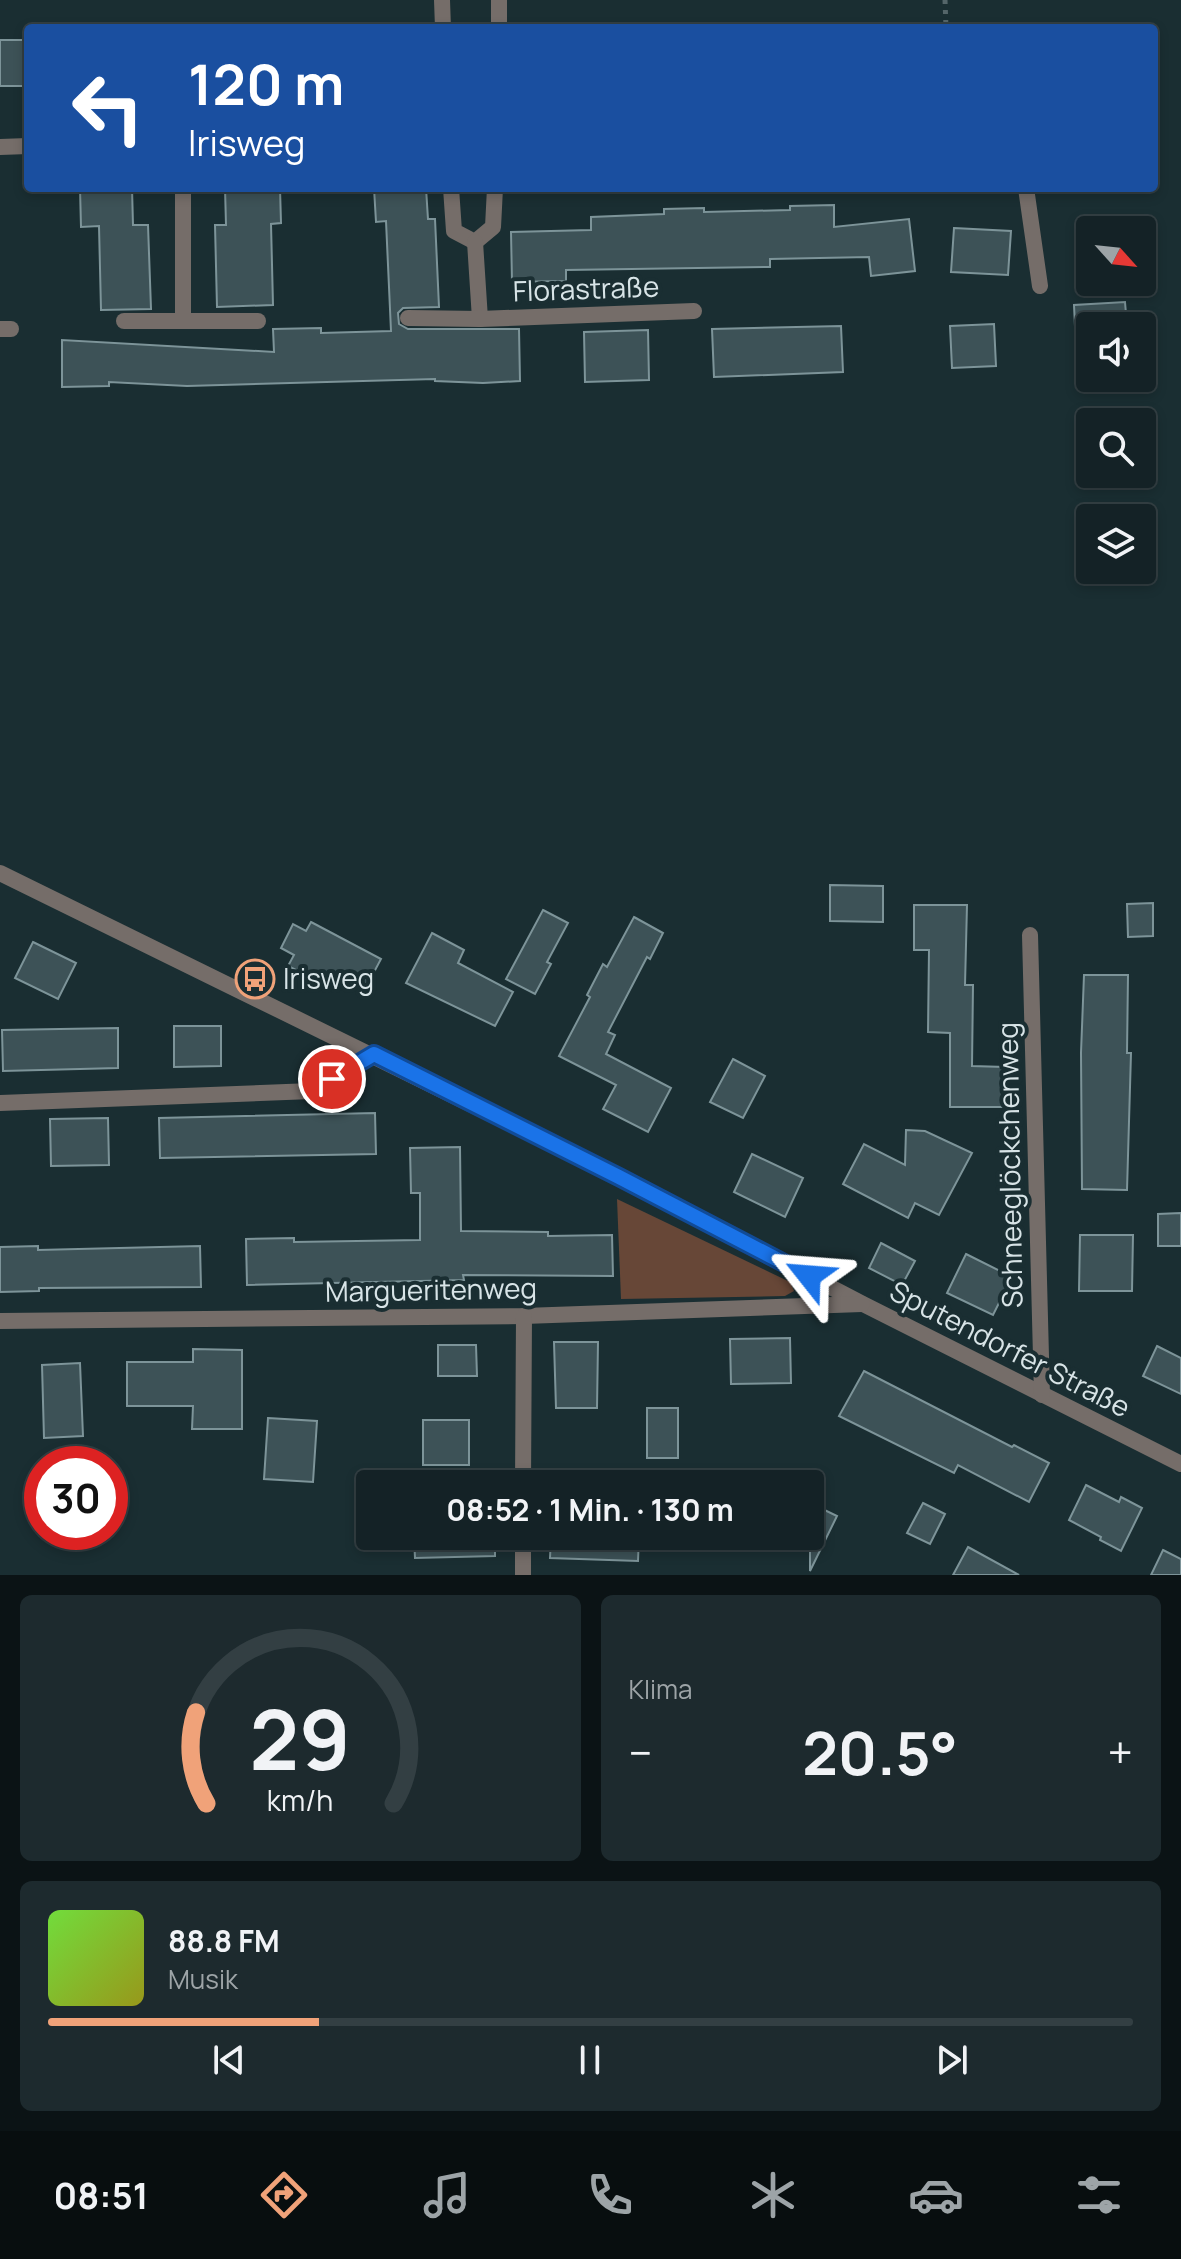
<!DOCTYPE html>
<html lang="de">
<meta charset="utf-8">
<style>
:root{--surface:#142226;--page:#1d2a2e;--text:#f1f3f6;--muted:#9da4a7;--line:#333f43;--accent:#f0a279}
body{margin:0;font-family:Manrope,sans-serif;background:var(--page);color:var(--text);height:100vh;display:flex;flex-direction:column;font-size:30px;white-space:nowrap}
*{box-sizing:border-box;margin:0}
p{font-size:26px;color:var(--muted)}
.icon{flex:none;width:44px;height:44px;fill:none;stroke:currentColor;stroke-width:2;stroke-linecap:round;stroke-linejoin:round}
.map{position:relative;height:1575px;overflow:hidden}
.sheet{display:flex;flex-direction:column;gap:20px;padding:20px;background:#0b1315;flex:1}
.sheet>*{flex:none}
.top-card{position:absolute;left:24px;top:24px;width:1134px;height:168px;border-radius:8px;box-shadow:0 4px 12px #0003,0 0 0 2px var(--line);background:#1a4fa0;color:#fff;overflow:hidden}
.needle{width:52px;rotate:117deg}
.controls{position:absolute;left:1076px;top:216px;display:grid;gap:16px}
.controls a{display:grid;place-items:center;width:80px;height:80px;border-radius:8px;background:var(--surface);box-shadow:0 4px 12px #0003,0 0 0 2px var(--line);font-size:40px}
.speed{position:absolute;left:24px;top:1446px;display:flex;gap:16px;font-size:40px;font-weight:700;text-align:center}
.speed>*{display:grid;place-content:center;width:104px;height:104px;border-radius:50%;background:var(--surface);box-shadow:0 4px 12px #0003,0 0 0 2px var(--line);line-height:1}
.speed .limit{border:12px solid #d22;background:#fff;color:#111}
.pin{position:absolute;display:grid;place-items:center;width:68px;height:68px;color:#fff;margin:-34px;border:4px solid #fff;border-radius:50%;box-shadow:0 2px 8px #0007}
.me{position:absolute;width:88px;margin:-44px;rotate:298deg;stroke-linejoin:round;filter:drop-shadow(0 0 6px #0008)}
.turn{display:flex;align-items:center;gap:28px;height:168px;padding:0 32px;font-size:36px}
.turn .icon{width:104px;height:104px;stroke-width:2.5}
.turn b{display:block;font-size:56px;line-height:68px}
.big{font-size:60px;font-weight:700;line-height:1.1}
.sheet .widget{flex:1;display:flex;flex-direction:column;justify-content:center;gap:12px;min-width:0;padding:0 28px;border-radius:12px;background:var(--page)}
.sheet .dial{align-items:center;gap:0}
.dial svg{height:208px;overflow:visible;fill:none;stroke:var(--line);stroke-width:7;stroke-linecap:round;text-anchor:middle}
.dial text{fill:var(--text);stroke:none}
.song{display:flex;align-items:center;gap:24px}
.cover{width:96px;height:96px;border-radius:12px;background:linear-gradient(135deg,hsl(100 70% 55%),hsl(60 70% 35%))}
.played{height:8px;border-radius:4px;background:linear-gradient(90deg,var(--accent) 25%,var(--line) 25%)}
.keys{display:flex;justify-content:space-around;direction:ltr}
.heat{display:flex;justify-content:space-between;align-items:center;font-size:44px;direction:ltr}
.sheet .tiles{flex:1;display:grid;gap:20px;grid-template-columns:1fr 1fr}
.widget:last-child{grid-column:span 2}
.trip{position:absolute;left:356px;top:1470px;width:468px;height:80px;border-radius:8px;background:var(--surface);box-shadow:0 4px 12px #0003,0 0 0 2px var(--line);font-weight:700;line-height:80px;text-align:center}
.tab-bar{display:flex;height:128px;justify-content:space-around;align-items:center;background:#080e0f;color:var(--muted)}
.tab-bar .icon{width:56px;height:56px}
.tab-bar .on{color:var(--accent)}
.tab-bar b{font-size:36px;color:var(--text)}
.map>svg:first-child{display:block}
</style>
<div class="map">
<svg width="1181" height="1575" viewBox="0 0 1181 1575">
<rect width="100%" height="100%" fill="#1a2e32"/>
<polygon fill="#674737" points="617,1199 790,1282 794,1291 785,1296 621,1299"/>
<g fill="#3d5257" stroke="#7d9499" stroke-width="2">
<rect x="0" y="40" width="28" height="46"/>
<polygon points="80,188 132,188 133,225 148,225 151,309 101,310 99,226 81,227"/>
<polygon points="225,188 280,188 281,223 271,224 273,305 217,307 215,225 226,225"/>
<polygon points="374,188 426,188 428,219 435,219 439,307 403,308 398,313 399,324 408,329 519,329 520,381 483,383 435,381 435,379 187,386 109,382 109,386 62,387 62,340 274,352 273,329 321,328 321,333 391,331 386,221 376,222"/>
<polygon points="834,205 834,227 909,219 915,271 871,276 869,257 770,259 770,267 566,270 566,281 512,282 511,232 591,230 591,217 664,214 664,209 704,208 704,212 790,210 790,206"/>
<polygon points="954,228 1011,231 1008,275 951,272"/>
<polygon points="1125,302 1127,326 1075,326 1074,305"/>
<polygon points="994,324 996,366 952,368 950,326"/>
<polygon points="841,326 843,372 714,377 712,329"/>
<polygon points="648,330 649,380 585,382 584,332"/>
<polygon points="830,885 883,886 883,922 830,921"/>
<polygon points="1153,903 1153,936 1128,937 1127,904"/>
<polygon points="914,905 967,905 965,985 973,985 972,1066 1005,1067 1004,1107 950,1107 950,1033 928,1032 929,950 914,950"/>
<polygon points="543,910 568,923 547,962 551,964 535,994 506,979"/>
<polygon points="634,917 663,933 650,959 647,957 608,1032 615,1035 606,1054 671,1088 648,1132 603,1109 616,1085 559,1056 590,997 587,995 603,964 607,967"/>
<polygon points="311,922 381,959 364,991 339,978 333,989 288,966 294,955 281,948 293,924 306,931"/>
<polygon points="432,933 464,950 458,963 513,992 495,1026 406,983"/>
<polygon points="33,942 76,963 58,999 15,978"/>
<polygon points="1084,975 1128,975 1127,1053 1131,1053 1127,1190 1082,1189 1081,1053"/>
<polygon points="174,1026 221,1026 221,1066 174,1067"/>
<polygon points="118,1028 118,1068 3,1071 2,1030"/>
<polygon points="733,1059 765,1076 743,1118 710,1102"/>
<polygon points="375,1113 376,1154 160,1158 159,1118"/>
<polygon points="108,1118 109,1165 51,1166 50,1119"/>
<polygon points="906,1130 925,1131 972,1153 939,1215 915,1203 908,1218 843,1184 864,1144 905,1165"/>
<polygon points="460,1147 461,1231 548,1232 548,1236 612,1235 613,1276 463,1275 464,1280 247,1285 246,1239 294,1238 294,1242 420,1240 420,1193 411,1193 410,1148"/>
<polygon points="752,1154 803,1178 785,1217 734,1192"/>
<polygon points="1181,1213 1181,1246 1158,1246 1158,1214"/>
<polygon points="1080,1235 1133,1235 1132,1291 1079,1291"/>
<polygon points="881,1243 915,1261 902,1285 869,1268"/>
<polygon points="38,1246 38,1250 200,1246 201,1287 39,1288 39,1291 0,1292 0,1247"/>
<polygon points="966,1254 1012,1277 993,1315 947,1293"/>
<polygon points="790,1338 791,1383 731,1384 730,1339"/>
<polygon points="554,1342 598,1342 597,1408 556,1408"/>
<polygon points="438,1345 476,1345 477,1376 438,1376"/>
<polygon points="1157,1346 1181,1358 1181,1394 1143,1376"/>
<polygon points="193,1349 242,1350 242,1429 192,1429 193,1406 127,1406 127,1362 193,1362"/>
<polygon points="80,1363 83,1436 44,1438 42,1365"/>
<polygon points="864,1371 1012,1447 1014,1445 1049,1463 1029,1502 958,1465 954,1473 839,1416"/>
<rect x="647" y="1408" width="31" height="50"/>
<polygon points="268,1418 317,1421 313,1482 264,1479"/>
<rect x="423" y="1420" width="46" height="45"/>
<polygon points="1086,1485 1119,1502 1121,1497 1142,1508 1121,1551 1100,1540 1101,1537 1069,1520"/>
<polygon points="810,1503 837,1516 810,1571"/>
<polygon points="923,1503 945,1514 930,1544 907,1533"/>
<polygon points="414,1536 495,1536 495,1556 415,1558"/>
<polygon points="551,1536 639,1536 638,1561 550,1558"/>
<polygon points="968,1547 1019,1575 953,1575"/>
<polygon points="1163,1550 1181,1559 1181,1575 1151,1575"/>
</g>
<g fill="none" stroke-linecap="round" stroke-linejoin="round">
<polyline stroke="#546569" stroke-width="5" stroke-dasharray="4 6" stroke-linecap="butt" points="945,0 946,28"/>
<g stroke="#756d69" stroke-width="16">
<polyline points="442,0 443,28"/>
<polyline points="499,0 499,28"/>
<polyline points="0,147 28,146"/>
<polyline points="183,188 183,320"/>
<polyline points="451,188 454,231 475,242 493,227 495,188"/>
<polyline points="1026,188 1040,286"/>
<polyline points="475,242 480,319"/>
<polyline points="408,318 480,319 694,311"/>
<polyline points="124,321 258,321"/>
<polyline points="0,329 11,329"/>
<polyline points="0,873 619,1177 863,1304 1181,1464"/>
<polyline points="1030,935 1042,1395"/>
<polyline points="0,1103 312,1091 374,1054"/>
<polyline points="0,1321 524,1316 862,1304"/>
<polyline points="523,1484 524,1316"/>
<polyline points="523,1575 523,1536"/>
</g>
</g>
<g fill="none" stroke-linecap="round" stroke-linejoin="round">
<g stroke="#114b97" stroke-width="20">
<polyline id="route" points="332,1079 374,1054 619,1177 809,1276"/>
</g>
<use href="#route" stroke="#1a73e8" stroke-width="14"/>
</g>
<defs>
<g id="bus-ring" transform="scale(2)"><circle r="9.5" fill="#1a2e32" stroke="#f0a279" stroke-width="1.5"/><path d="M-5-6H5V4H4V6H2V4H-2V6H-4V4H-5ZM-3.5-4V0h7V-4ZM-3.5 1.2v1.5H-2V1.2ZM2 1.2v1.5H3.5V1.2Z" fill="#f0a279"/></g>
</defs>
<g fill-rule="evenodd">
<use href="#bus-ring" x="255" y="979"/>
</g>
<g text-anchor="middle" stroke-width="8" stroke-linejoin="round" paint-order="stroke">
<g font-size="28" fill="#d8e4e7" stroke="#1a2e32">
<text transform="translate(586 289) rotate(-2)" y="10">Florastraße</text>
<text transform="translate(1010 1165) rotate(-91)" y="10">Schneeglöckchenweg</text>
<text transform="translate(431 1290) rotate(-1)" y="10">Margueritenweg</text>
<text transform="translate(1010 1349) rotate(27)" y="10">Sputendorfer Straße</text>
</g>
<g font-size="28" fill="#d8e4e7" stroke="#1a2e32" text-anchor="start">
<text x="283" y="989">Irisweg</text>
</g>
</g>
</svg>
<div class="controls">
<a><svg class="needle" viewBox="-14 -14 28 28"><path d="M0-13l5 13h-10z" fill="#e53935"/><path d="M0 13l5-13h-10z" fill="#9da4a7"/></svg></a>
<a><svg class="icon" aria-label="sound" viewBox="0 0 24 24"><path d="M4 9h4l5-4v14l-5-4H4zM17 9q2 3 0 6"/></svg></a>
<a><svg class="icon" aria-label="search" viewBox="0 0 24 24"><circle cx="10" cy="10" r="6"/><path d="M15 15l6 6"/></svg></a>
<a><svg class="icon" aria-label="layers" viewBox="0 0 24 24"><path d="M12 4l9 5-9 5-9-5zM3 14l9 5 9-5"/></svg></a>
</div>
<div class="speed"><div class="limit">30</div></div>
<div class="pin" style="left:332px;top:1079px;background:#d93025"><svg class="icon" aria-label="arrive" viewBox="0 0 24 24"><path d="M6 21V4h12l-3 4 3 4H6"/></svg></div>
<svg class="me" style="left:809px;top:1276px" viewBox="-20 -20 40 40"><path d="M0-17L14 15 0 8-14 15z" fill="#1a73e8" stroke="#fff" stroke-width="4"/></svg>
<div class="trip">08:52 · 1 Min. · 130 m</div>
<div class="top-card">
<div class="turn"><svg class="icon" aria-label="left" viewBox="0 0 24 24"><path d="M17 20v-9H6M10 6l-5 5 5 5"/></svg><div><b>120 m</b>Irisweg</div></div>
</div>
</div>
<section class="sheet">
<div class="tiles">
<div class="widget dial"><svg viewBox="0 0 100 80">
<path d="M14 69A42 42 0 1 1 86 69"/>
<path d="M14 69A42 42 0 0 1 10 34" stroke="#f0a279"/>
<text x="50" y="56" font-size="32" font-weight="700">29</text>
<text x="50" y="72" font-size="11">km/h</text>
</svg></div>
<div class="widget"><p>Klima</p>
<div class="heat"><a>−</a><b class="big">20.5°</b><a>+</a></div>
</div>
<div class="widget">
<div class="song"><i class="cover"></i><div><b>88.8 FM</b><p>Musik</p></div></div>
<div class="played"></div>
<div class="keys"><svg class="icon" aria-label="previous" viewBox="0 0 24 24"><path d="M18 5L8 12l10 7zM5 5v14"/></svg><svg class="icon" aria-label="pause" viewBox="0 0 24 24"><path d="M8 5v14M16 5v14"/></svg><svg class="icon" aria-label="next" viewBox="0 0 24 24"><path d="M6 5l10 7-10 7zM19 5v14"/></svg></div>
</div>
</div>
</section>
<nav class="tab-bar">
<b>08:51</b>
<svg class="icon on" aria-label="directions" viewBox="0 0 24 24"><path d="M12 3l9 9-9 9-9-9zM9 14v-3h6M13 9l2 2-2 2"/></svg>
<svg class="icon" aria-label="music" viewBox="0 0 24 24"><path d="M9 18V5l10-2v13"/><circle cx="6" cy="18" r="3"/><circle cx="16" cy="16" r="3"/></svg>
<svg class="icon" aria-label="phone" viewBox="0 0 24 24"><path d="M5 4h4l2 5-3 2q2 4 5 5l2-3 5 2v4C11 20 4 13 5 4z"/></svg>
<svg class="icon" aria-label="climate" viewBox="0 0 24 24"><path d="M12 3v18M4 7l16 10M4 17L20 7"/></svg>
<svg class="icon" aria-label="car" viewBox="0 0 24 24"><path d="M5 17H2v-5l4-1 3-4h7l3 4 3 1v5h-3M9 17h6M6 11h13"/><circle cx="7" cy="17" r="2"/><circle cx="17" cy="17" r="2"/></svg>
<svg class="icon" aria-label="filters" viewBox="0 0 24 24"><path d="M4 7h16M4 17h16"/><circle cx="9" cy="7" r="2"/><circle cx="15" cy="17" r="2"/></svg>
</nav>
